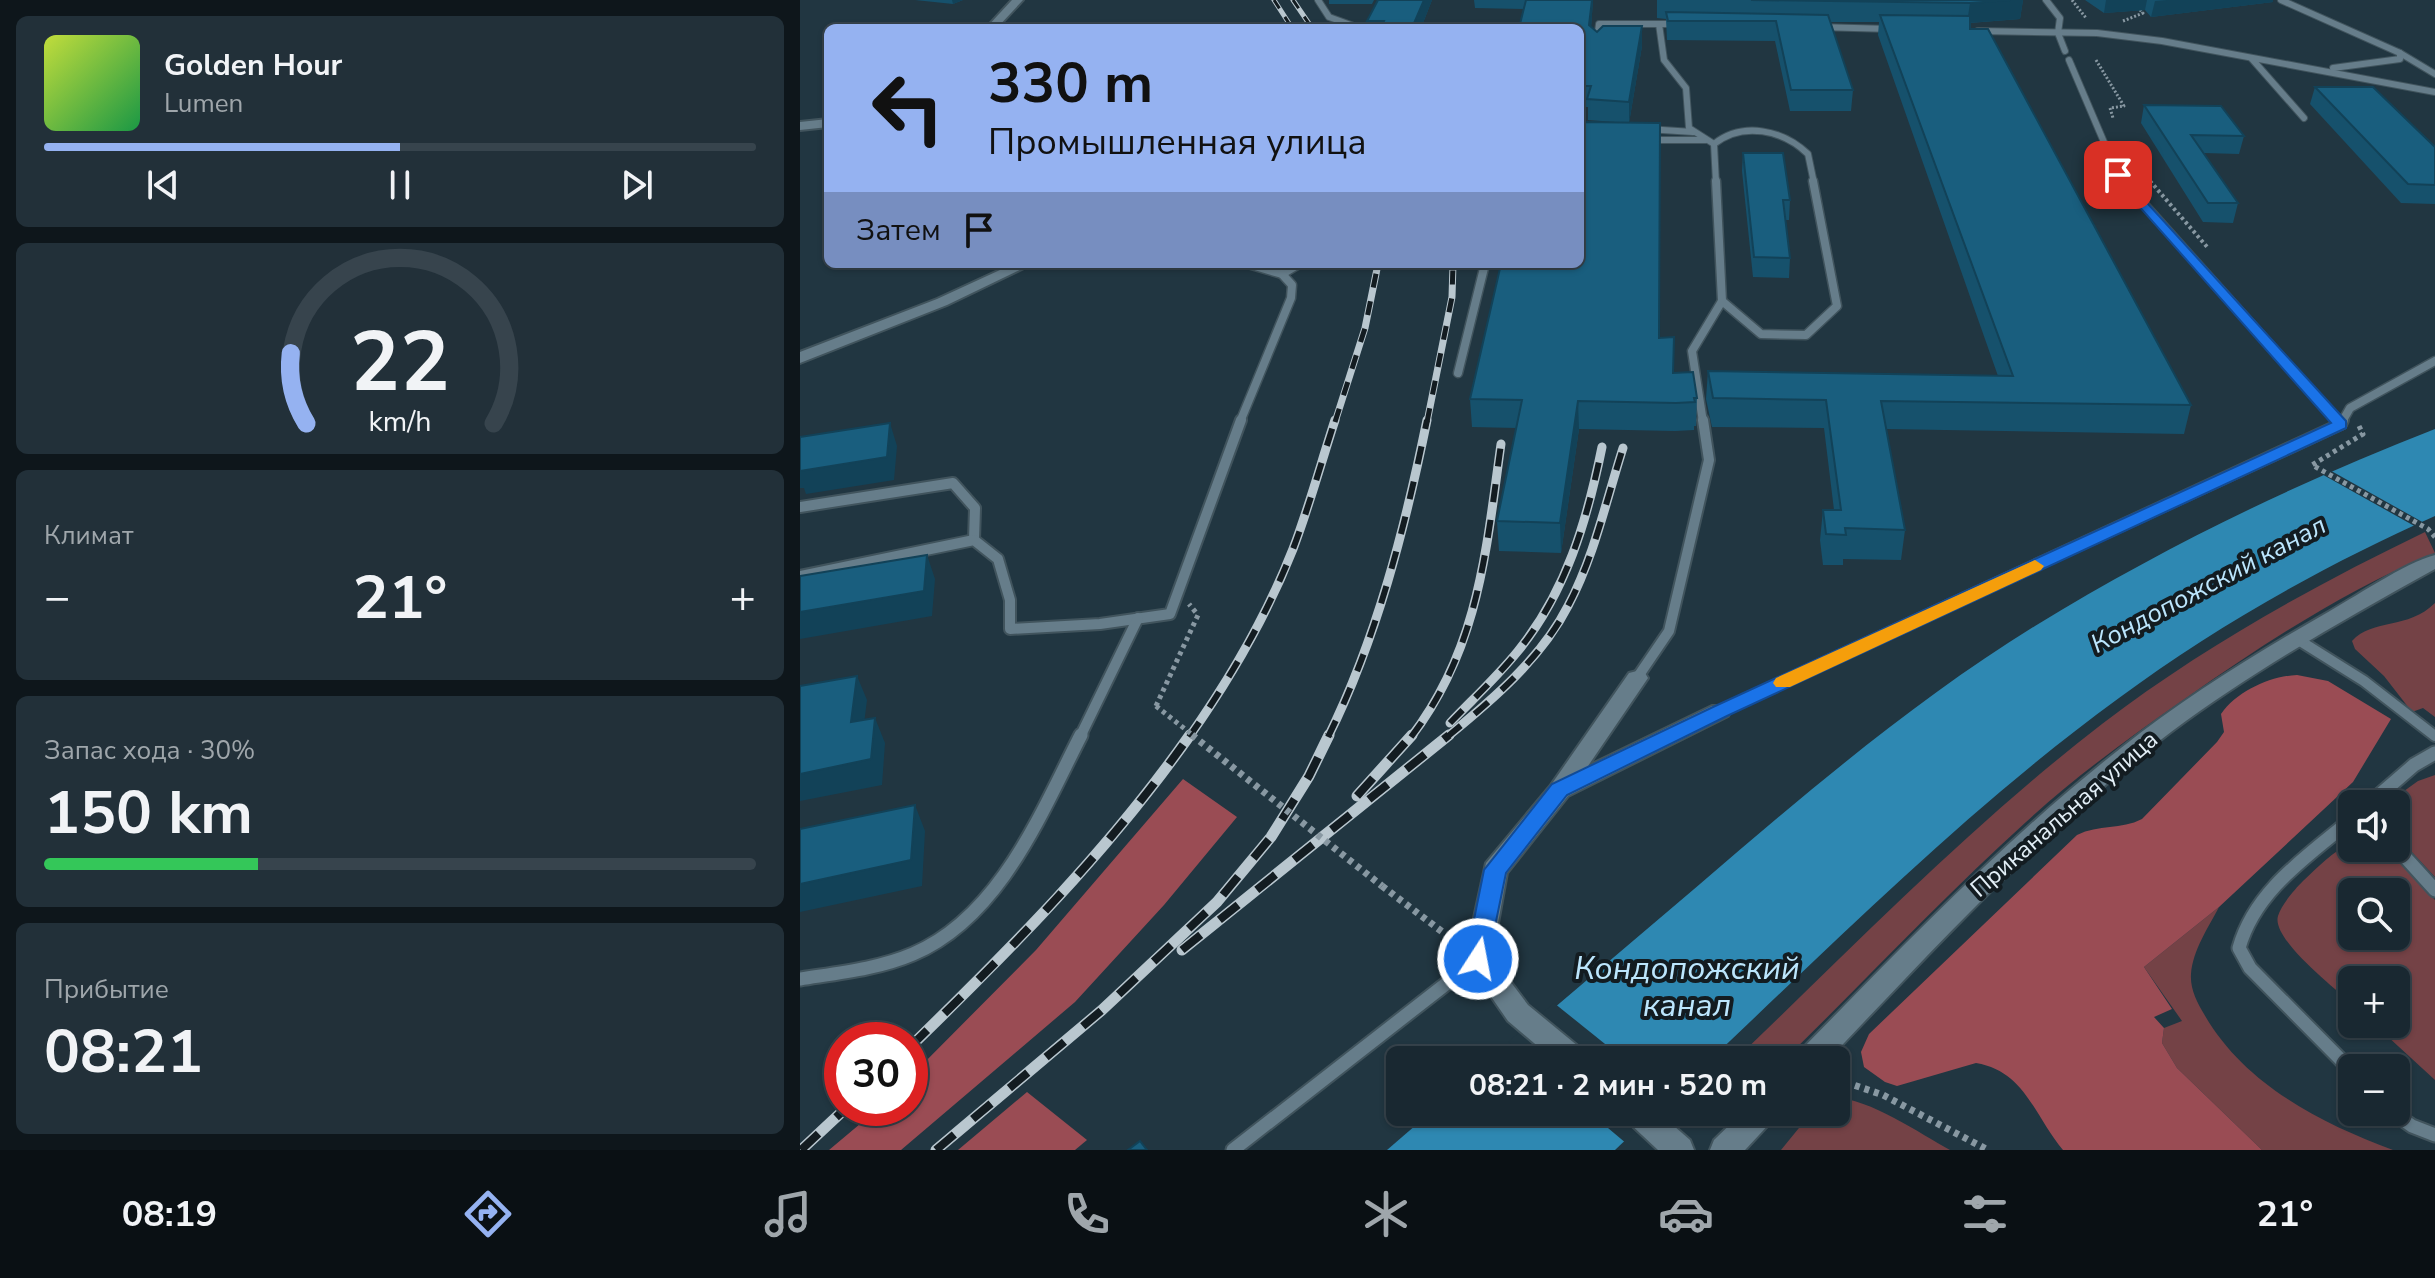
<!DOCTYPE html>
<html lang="ru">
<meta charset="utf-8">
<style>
:root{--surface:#192831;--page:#223039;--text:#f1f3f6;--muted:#9fa6ab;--line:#37444d;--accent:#95b2f1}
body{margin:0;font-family:"Nunito Sans",sans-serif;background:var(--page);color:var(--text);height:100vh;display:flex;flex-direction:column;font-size:30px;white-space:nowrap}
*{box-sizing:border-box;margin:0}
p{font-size:26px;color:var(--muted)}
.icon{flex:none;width:44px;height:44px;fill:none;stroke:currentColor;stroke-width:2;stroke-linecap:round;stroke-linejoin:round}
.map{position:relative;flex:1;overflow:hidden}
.drawer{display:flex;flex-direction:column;gap:16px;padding:16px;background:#0e161b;width:800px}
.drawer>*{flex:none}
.guide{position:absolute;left:24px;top:24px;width:760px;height:244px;border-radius:12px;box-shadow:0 2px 6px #0004,0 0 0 2px var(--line);background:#95b2f1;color:#111;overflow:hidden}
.buttons{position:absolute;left:1538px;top:790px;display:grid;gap:16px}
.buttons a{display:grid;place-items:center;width:72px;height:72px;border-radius:12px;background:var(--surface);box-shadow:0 2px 6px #0004,0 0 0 2px var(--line);font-size:40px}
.speed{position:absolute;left:24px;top:1022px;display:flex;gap:16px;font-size:40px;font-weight:700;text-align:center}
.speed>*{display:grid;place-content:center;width:104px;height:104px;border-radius:50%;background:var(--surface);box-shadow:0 2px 6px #0004,0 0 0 2px var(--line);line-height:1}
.speed .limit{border:12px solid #d22;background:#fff;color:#111}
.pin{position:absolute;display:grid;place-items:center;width:68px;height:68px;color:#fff;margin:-34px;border-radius:16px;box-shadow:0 4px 12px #0006}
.me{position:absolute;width:88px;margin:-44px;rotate:11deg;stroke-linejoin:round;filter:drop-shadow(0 0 6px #0008)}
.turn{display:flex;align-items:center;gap:28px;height:168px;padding:0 32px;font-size:36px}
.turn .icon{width:104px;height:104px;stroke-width:2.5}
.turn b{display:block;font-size:56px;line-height:68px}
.then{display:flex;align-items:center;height:76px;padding:0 32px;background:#0003;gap:16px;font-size:30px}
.big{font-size:60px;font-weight:700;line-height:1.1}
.drawer .card{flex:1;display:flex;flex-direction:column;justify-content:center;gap:12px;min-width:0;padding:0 28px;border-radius:12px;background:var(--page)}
.drawer .dial{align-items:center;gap:0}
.dial svg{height:208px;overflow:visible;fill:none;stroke:var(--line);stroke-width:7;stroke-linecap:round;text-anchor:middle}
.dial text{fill:var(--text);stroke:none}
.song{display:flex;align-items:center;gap:24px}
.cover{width:96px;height:96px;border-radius:12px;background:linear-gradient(135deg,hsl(70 70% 55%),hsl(140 70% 35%))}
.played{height:8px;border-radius:4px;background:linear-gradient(90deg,var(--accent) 50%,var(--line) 50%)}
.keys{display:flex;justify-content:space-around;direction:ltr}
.heat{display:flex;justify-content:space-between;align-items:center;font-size:44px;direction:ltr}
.charge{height:12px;border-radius:6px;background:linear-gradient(90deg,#34c759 30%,var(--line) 0)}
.trip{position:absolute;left:586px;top:1046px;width:464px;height:80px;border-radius:12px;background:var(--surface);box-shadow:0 2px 6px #0004,0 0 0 2px var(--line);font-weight:700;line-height:80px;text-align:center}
.dock{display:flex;height:128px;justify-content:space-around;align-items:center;background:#0a1014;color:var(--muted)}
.dock .icon{width:56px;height:56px}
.dock .on{color:var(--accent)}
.dock b{font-size:36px;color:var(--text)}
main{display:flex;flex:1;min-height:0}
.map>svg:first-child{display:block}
</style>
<main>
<section class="drawer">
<div class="card">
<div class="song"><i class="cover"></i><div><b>Golden Hour</b><p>Lumen</p></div></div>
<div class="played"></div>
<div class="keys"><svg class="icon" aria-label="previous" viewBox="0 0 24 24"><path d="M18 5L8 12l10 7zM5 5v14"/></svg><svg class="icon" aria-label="pause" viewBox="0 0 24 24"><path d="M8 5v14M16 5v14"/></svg><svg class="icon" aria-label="next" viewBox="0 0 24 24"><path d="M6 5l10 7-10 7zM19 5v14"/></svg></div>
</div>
<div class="card dial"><svg viewBox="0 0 100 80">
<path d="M14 69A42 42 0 1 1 86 69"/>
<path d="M14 69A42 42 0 0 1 8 42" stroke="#95b2f1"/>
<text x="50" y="56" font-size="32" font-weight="700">22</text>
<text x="50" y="72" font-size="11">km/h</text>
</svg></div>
<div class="card"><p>Климат</p>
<div class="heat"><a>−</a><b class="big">21°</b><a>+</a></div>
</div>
<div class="card"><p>Запас хода · 30%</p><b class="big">150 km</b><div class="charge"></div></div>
<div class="card"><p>Прибытие</p><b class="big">08:21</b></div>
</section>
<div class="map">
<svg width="1635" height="1150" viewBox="0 0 1635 1150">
<rect width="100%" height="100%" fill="#213641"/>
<g fill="#744246" fill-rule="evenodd">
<path d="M1625,532L1635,553C1546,590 1468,641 1389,696C1333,735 1277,775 1226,822C1142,898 1065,981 984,1060H935C1054,946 1171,825 1302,724C1401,648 1513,586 1625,532Z"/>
<path d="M1635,603V717L1623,708L1612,712L1584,676L1555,649L1552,641C1573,618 1608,630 1635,603Z"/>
<polygon points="1635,775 1635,877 1596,835 1596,804 1586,804 1618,781"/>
<path d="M1552,843V848H1589L1635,900V1080L1574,1024H1596V980H1552V1004C1536,989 1471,939 1478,916C1481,905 1495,889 1503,881C1518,867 1533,851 1552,843ZM1552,892H1596V936H1552Z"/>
<path d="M1419,907C1408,928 1393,950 1391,974C1390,989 1397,1002 1404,1014C1444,1084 1520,1123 1593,1150H1462L1377,1068L1362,1043L1364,1028L1382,1021L1344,967Z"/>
<path d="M1036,1098C1068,1098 1121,1134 1150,1150H981L1012,1112H1036Z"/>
</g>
<g fill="#9a4c54">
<path d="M1497,675L1528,681L1591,719L1553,782L1419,907L1344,967L1372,1009L1354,1017L1364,1028L1362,1043L1377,1068L1462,1150H1263C1235,1117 1225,1071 1176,1063L1097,1086L1085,1082L1064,1067L1061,1052L1069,1034L1277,835C1299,824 1321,830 1342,819L1417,742L1424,732L1421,714C1437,691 1471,676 1497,675Z"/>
<polygon points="383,779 437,817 364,905 275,1002 101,1150 29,1150 79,1108 110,1108 110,1077 236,950"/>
<polygon points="227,1092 287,1140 275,1150 158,1150"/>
</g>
<g fill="#2e88b2">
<path d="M1635,429V516C1525,565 1416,626 1319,698C1172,805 1042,935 910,1060H693C762,1001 831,943 900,884C1006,793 1115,700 1235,626C1362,548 1496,483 1635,429Z"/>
<polygon points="631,1112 855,1112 815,1150 587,1150"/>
</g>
<g fill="#213641">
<polygon points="1526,468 1626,524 1618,528 1518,472"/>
<polygon points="754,1003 825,1060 729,1060 708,1042"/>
<polygon points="789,1112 859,1112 827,1144"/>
</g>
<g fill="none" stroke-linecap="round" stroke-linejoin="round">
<g stroke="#41545d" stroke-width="8">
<g id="lane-far3">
<polyline points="518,0 529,17 559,28"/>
<polyline points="1246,0 1260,18 1258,33 1265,51"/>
<polyline points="1481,0 1600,53 1600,59 1533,68"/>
<polyline points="859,24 864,60 886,88 889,128 914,144 916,183"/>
<polyline points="1018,27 1090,29"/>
<polyline points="1178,31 1297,33 1362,41 1635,92"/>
<polyline points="797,40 799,24 878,24"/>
<polyline points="1600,53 1635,74"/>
<polyline points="1452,59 1504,118"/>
<polyline points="1269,60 1318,175 1325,183"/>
<polyline points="847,129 893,132"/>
<polyline points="850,140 906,140"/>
<path d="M914,144C943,121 983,130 1008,154L1014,183"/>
</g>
</g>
<g stroke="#41545d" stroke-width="11">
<g id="lane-far2">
<polyline points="1323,181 1539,422"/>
<polyline points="448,264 482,274 499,264"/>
<polyline points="922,301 961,334 1006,335 1037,306 1013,181"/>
<polyline points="658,373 685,264"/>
<polyline points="440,422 491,298 492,285 482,274"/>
<polyline points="903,422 892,351 922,301 916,181"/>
<polyline points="1542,422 1550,408 1635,361"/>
</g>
</g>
<g stroke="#41545d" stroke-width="14">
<g id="lane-far1">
<polyline points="1538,420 1541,424"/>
<polyline points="0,507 153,483 175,508 174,540"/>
<polyline points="0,576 174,540 198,559 210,600 210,629 300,624 370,614 441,420"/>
<polyline points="1497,639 1564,681 1635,736"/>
<polyline points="837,678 869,631 909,460 903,420"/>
<polyline points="920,711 1541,424 1543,420"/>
<polyline points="280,737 338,618"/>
</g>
</g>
<g stroke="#41545d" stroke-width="17">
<g id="lane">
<polyline points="1569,804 1614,765 1635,753"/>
<path d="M1552,819C1508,856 1455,890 1439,948L1450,968L1552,1071"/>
<polyline points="1596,847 1635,890"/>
<path d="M0,979C38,973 78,969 113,954C200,917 241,813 281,735"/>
<polyline points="1592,1112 1612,1126 1635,1135"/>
<polyline points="433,1150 678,959"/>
</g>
</g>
<g stroke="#41545d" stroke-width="4">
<g id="street">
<polygon points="212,0 223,0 197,28 186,28"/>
<polygon points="28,119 28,127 0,130 0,122"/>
<polygon points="213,264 232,264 147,305 0,363 0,352 137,299"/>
<path d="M1635,555V569C1545,619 1454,670 1371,732C1245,828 1137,945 1028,1060H996L1000,1051C1103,946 1205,839 1321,748C1384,698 1453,655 1523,615C1552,599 1606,562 1635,555Z"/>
<polygon points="837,671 845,673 848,678 788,766 912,706 928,706 931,711 928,716 768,796 707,873 692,957 728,1005 784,1051 788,1060 754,1060 708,1021 665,959 686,863 751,785 829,673"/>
<polygon points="822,1112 858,1112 890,1140 894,1150 858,1150 827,1121"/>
<polygon points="943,1112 977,1112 972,1121 945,1150 910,1150 914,1140"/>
</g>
</g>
<g stroke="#8898a2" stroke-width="3" stroke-dasharray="2 2" stroke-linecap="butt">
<polyline points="1272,0 1286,18"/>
<polyline points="1323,21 1343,13 1330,0"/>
<polyline points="1296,60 1324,106 1310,108 1313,118"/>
<polyline points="1328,155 1352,183"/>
</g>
<polyline stroke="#8898a2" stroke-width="4" stroke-dasharray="3 3" stroke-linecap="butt" points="1350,181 1408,248"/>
<g stroke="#8898a2" stroke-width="5" stroke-dasharray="4 4" stroke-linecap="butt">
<polyline points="1559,426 1563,434 1512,465 1628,529 1635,537"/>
<polyline points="356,706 398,615 389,604"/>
</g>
<g stroke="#8898a2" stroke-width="7" stroke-dasharray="5 5" stroke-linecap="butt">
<polyline points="582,886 657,943"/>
<polyline points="1036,1079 1083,1095 1188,1150"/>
</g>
<use href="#lane-far3" stroke="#667d8a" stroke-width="6"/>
<use href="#lane-far2" stroke="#667d8a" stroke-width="8"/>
<use href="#lane-far1" stroke="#667d8a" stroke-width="10"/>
<use href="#lane" stroke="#667d8a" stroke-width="13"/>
<use href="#street" fill="#667d8a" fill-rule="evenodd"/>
<g stroke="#b9c7cf" stroke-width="5">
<g id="rail-far3">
<polyline points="474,0 492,28"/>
<polyline points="493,0 512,28"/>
</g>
</g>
<g stroke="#b9c7cf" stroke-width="7">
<g id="rail-far2">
<polyline points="535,422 565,328 578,264"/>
<polyline points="627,422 652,297 653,264"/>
</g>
</g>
<g stroke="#b9c7cf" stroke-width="9">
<g id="rail-far1">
<path d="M650,723C673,699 697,677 718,651C766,592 787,521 802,447"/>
<path d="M389,737C430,679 467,615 493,549C509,507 521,463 535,420"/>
<path d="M528,737C577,638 605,528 627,420"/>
<path d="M611,737C679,648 686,551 701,444"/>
<path d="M647,737C692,700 741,659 768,606C794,557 806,501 823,448"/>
</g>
</g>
<g stroke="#b9c7cf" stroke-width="11">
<g id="rail">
<polyline points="557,796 612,735"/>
<polyline points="382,950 649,735"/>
<path d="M110,1047C211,949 309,850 390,735"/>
<polyline points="1,1150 46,1108"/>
<polyline points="136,1150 302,1010 417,902 471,837 509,776 529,735"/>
</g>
</g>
<use href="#rail-far3" stroke="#131c21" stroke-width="3" stroke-dasharray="10" stroke-linecap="butt"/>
<use href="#rail-far2" stroke="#131c21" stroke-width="5" stroke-dasharray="14" stroke-linecap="butt"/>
<use href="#rail-far1" stroke="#131c21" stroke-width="6" stroke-dasharray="18" stroke-linecap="butt"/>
<use href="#rail" stroke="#131c21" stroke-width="8" stroke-dasharray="24" stroke-linecap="butt"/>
<polyline stroke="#8898a2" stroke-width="5" stroke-dasharray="4 4" stroke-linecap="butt" points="356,706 395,737"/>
<polyline stroke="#8898a2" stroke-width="7" stroke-dasharray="5 5" stroke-linecap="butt" points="392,735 582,886"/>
</g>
<g fill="#16516c">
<polygon points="115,0 163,0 153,4"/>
<polygon points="529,0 574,0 572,4 529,4"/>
<polygon points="578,0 632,0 621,28 568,28 567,21"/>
<polygon points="674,0 793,0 791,27 797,32 842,46 829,123 788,120 788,107 780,107 780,28 724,9 675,8"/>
<polygon points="857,0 1223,0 1220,19 1170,23 1170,29 1391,405 1384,434 1086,429 1105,530 1101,560 1043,559 1043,565 1023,565 1020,540 1023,510 1034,510 1024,428 912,427 906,399 908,371 1198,376 1078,35 1079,22 1030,22 1053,90 1051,111 990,111 975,41 867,40 866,19 857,18"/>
<polygon points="1285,0 1473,0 1473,2 1351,17 1345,10 1304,13"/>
<polygon points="1515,87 1635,147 1635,204 1601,203 1510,104"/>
<polygon points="1344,105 1444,136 1439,154 1404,153 1438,203 1433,223 1403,222 1341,123"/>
<polygon points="943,153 990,200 989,220 985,220 990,258 989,278 953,277 942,171"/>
<polygon points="859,338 874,373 897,398 896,426 894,426 894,430 875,431 779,429 761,553 699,551 697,521 717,428 672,427 670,399"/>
</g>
<g fill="#124258">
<polygon points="152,0 163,0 153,4"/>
<polygon points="624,0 632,0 621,28 612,28"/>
<polygon points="792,0 793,0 790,45 789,25"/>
<polygon points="1210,0 1223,0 1220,19 1167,23 1170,3"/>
<polygon points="1306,0 1347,0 1345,10 1304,13"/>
<polygon points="1367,0 1473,0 1473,2 1351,17 1355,1"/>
<polygon points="842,26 842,46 829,123 829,102"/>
<polygon points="778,401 779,429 761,553 760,523"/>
<polygon points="90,423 97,446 94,480 6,494 4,488 0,488 0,468"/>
<polygon points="127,555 135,579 132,616 0,639 0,612"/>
<polygon points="57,676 67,700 61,748 51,722"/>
<polygon points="75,718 85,743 82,785 0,801 0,774"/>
<polygon points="115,805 125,831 122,886 0,912 0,884"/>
</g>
<g fill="#195e7e" stroke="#124258" stroke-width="2">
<polygon points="578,0 624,0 612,28 581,28 584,21 567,21"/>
<polygon points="726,0 792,0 789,25 797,32 803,26 842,26 829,102 787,99 791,86 780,86 780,28 719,28"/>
<polygon points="951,0 1210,0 1170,3"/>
<polygon points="866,12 1028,15 1053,90 991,90 976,21 868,21"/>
<polygon points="1080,15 1170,16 1170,29 1188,29 1391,405 1081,401 1105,530 1045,528 1046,535 1026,534 1023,510 1041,510 1026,400 913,398 908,371 1213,376"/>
<polygon points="1515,87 1573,87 1635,147 1635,185 1608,184"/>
<polygon points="1344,105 1421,106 1444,136 1391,135 1438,203 1408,203"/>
<polygon points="780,122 860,123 859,338 874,337 873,373 893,372 897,398 894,398 895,402 876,403 778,401 760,523 697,521 722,400 670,399 701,264 780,264"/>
<polygon points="943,153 983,153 990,200 983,200 990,258 954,257"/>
<polygon points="90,423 87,457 0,471 0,437"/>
<polygon points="127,555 124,591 0,612 0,576"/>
<polygon points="57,676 51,722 75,718 71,759 0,774 0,686"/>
<polygon points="115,805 111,860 0,884 0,829"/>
<polygon points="340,1141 347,1150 328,1150"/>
</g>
<polygon fill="#1a73e8" stroke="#114b97" stroke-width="2" points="1318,171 1546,421 1546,428 927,716 767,795 706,873 687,965 678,968 669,965 666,959 684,870 752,784 913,707 1531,423 1314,178 1312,175"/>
<polygon fill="#f59e0b" points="1235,560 1244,566 1241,570 990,687 976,687 973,683 976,678"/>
<g text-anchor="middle" stroke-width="8" stroke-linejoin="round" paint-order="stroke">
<g font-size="24" fill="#e3eff7" stroke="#131c21">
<text transform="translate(1264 814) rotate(-41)" y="8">Приканальная улица</text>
</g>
<g font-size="26" font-style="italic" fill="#bce6fd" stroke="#131c21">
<text transform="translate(1408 584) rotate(-28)" y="9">Кондопожский канал</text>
</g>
<g font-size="32" font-style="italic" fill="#bce6fd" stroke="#131c21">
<text x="887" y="979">Кондопожский<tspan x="887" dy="37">канал</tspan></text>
</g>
</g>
</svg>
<div class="buttons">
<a><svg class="icon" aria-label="sound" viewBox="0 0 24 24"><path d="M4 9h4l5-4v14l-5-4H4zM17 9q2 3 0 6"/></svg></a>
<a><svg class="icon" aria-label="search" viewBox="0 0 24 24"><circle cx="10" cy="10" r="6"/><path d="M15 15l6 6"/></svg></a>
<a>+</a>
<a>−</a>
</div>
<div class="speed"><div class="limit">30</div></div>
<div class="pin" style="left:1318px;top:175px;background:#d93025"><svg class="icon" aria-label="arrive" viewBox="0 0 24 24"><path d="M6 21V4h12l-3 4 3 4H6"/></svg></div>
<svg class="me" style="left:678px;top:959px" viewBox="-20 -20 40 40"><circle r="17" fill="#1a73e8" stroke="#fff" stroke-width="3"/><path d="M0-11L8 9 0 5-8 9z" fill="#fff"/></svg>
<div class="trip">08:21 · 2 мин · 520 m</div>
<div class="guide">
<div class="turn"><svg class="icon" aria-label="left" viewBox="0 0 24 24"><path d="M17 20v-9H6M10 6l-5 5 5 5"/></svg><div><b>330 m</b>Промышленная улица</div></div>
<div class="then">Затем<svg class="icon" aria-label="arrive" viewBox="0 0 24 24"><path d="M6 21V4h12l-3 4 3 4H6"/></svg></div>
</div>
</div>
</main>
<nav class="dock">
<b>08:19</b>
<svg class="icon on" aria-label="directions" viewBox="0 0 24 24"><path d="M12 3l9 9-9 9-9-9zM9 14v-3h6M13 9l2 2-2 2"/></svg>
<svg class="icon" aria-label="music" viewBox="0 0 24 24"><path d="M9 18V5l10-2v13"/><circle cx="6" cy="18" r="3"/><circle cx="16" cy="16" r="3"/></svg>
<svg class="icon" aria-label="phone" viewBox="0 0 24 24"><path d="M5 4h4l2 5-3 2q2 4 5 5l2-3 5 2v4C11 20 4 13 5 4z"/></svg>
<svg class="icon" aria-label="climate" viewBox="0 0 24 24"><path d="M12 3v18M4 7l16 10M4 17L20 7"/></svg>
<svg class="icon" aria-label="car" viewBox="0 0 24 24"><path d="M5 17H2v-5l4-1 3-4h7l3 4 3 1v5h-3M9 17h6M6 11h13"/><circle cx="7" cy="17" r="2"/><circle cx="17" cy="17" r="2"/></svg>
<svg class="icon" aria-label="filters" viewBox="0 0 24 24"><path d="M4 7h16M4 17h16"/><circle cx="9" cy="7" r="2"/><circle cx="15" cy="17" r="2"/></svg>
<b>21°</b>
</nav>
